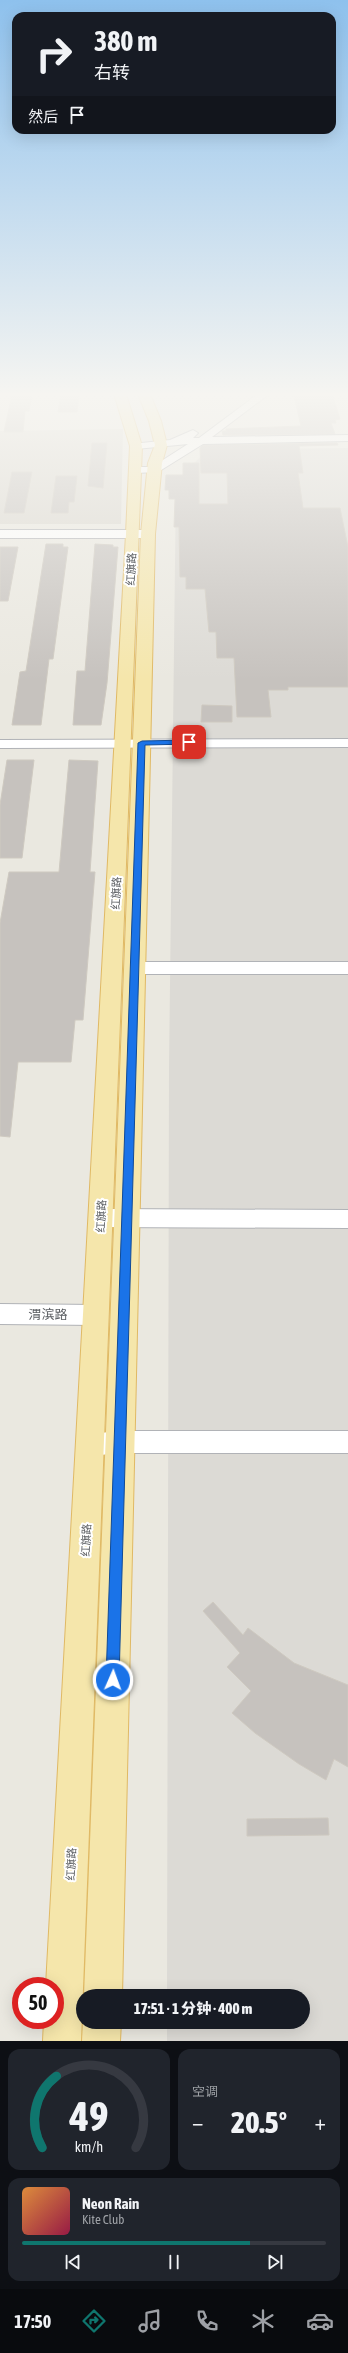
<!DOCTYPE html>
<html lang="zh">
<meta charset="utf-8">
<style>
:root{--surface:#171b24;--page:#20242c;--text:#f1f3f6;--muted:#9ea1a6;--line:#363941;--accent:#0f766e}
body{margin:0;font-family:"Asap Condensed","Noto Sans SC",sans-serif;background:var(--page);color:var(--text);height:100vh;display:flex;flex-direction:column;font-size:15px;white-space:nowrap}
*{box-sizing:border-box;margin:0}
p{font-size:13px;color:var(--muted)}
.icon{flex:none;width:22px;height:22px;fill:none;stroke:currentColor;stroke-width:2;stroke-linecap:round;stroke-linejoin:round}
.map{position:relative;height:2041px;overflow:hidden}
.panel{display:flex;flex-direction:column;gap:8px;padding:8px;background:#0d0f14;flex:1}
.panel>*{flex:none}
.guide{position:absolute;left:12px;top:12px;width:324px;height:122px;border-radius:12px;box-shadow:0 4px 16px #0002;background:#171b24;color:var(--text);overflow:hidden}
.speed{position:absolute;left:12px;top:1977px;display:flex;gap:8px;font-size:20px;font-weight:700;text-align:center}
.speed>*{display:grid;place-content:center;width:52px;height:52px;border-radius:50%;background:var(--surface);box-shadow:0 4px 16px #0002;line-height:1}
.speed .limit{border:6px solid #d22;background:#fff;color:#111}
.pin{position:absolute;display:grid;place-items:center;width:34px;height:34px;color:#fff;margin:-17px;border-radius:8px;box-shadow:0 2px 6px #0006}
.me{position:absolute;width:44px;margin:-22px;rotate:2deg;stroke-linejoin:round;filter:drop-shadow(0 0 3px #0008)}
.turn{display:flex;align-items:center;gap:14px;height:84px;padding:0 16px;font-size:18px}
.turn .icon{width:52px;height:52px;stroke-width:2.5}
.turn b{display:block;font-size:28px;line-height:34px}
.then{display:flex;align-items:center;height:38px;padding:0 16px;background:#0003;gap:8px;font-size:15px}
.big{font-size:30px;font-weight:800;line-height:1.1}
.panel .card{flex:1;display:flex;flex-direction:column;justify-content:center;gap:6px;min-width:0;padding:0 14px;border-radius:12px;background:var(--page)}
.panel .dial{align-items:center;gap:0}
.dial svg{height:104px;overflow:visible;fill:none;stroke:var(--line);stroke-width:7;stroke-linecap:round;text-anchor:middle}
.dial text{fill:var(--text);stroke:none}
.song{display:flex;align-items:center;gap:12px}
.cover{width:48px;height:48px;border-radius:6px;background:linear-gradient(135deg,hsl(30 70% 55%),hsl(340 70% 35%))}
.played{height:4px;border-radius:2px;background:linear-gradient(90deg,var(--accent) 75%,var(--line) 75%)}
.keys{display:flex;justify-content:space-around;direction:ltr}
.heat{display:flex;justify-content:space-between;align-items:center;font-size:22px;direction:ltr}
.panel .tiles{flex:1;display:grid;gap:8px;grid-template-columns:1fr 1fr}
.card:last-child{grid-column:span 2}
.trip{position:absolute;left:76px;top:1989px;width:234px;height:40px;border-radius:20px;background:var(--surface);box-shadow:0 4px 16px #0002;font-weight:800;line-height:40px;text-align:center}
.tab-bar{display:flex;height:64px;justify-content:space-around;align-items:center;background:#090b0e;color:var(--muted)}
.tab-bar .icon{width:28px;height:28px}
.tab-bar .selected{color:var(--accent)}
.tab-bar b{font-size:18px;color:var(--text)}
.map>svg:first-child{display:block}
</style>
<div class="map">
<svg width="348" height="2041" viewBox="0 0 348 2041">
<rect width="100%" height="100%" fill="#eae8e0"/>
<polygon fill="#dcdad5" points="348,448 348,2041 167,2041 167,2022 303,2022 303,1996 167,1996 169,1069 176,480 208,450"/>
<polygon fill="#dad7cf" points="123,429 121,524 0,524 0,431"/>
<g fill="#c6c2be" stroke="#cec9c0">
<polygon points="12,394 32,394 29,411 25,411 23,432 4,432"/>
<polygon points="61,394 79,394 77,412 58,412"/>
<polygon points="303,394 332,394 340,419 335,420 336,423 331,423 335,434 223,435 222,431 226,431 226,429 301,426 294,396 304,396"/>
<polygon points="92,443 107,443 103,488 88,486"/>
<polygon points="337,443 338,445 299,446 303,473 298,473 303,508 340,508 348,547 348,687 288,687 288,690 268,690 271,717 237,717 234,658 217,658 216,632 209,632 205,589 186,589 186,577 180,577 179,527 174,527 175,499 169,499 169,490 165,490 166,475 183,475 183,463 199,463 199,504 228,504 227,473 201,473 200,448 203,445"/>
<polygon points="12,472 32,472 24,513 4,513"/>
<polygon points="56,476 77,476 74,502 69,502 68,513 51,513"/>
<polygon points="46,544 63,544 63,547 68,547 53,659 49,659 41,725 12,725 20,672 26,671"/>
<polygon points="95,544 113,545 113,547 118,547 107,683 101,725 73,725 77,671 85,671"/>
<polygon points="0,547 18,547 8,601 0,601"/>
<polygon points="202,705 232,706 232,722 201,722"/>
<polygon points="7,760 34,760 22,858 0,858 0,805"/>
<polygon points="69,760 98,761 90,872 95,872 83,1020 75,1020 71,1062 18,1062 10,1137 0,1136 0,923 9,872 59,872"/>
<polygon points="213,1602 243,1635 248,1628 294,1663 348,1685 348,1767 334,1759 326,1780 299,1764 255,1733 232,1713 251,1691 227,1667 240,1653 203,1611"/>
<polygon points="328,1818 329,1835 247,1836 247,1819"/>
</g>
<g fill="none" stroke-linecap="round" stroke-linejoin="round">
<g stroke="#b1b3b7" stroke-width="2">
<g id="minor">
<polygon points="258,394 269,394 212,437 348,435 348,441 203,444 158,472 135,473 130,470 135,467 152,467 188,444 136,449 132,448 132,444 170,440 193,430 198,433 193,438 199,438"/>
<polygon points="0,530 148,530 154,534 148,538 0,538"/>
<polygon points="348,739 348,747 0,748 0,740"/>
<polygon points="135,962 348,962 348,974 135,974 129,972 126,968 129,964"/>
<polygon points="101,1209 348,1210 348,1228 101,1227 94,1224 91,1218 94,1212"/>
<polygon points="0,1304 96,1305 104,1308 107,1315 104,1322 96,1325 0,1324"/>
<polygon points="120,1431 348,1431 348,1453 120,1453 90,1456 82,1453 78,1445 82,1437 90,1434"/>
</g>
</g>
<g stroke="#e0b964" stroke-width="2">
<g id="major">
<polygon points="114,394 126,394 142,446 81,2041 43,2041 44,2020 55,2020 55,1986 46,1986 126,534 130,446"/>
<polygon points="138,394 150,394 161,421 167,445 162,463 155,534 122,1996 84,1996 141,534 148,463 155,445 149,421"/>
<polygon points="83,2022 121,2022 120,2041 82,2041"/>
</g>
</g>
<use href="#minor" fill="#fff" fill-rule="evenodd"/>
<use href="#major" fill="#f5e6ab" fill-rule="evenodd"/>
</g>
<linearGradient id="sky" x2="0" y2="1"><stop stop-color="#8ec1ed"/><stop offset="0.58" stop-color="#f6f5f1"/><stop offset="1" stop-color="#f6f5f1" stop-opacity="0"/></linearGradient>
<rect width="348" height="680" fill="url(#sky)"/>
<polygon fill="#1a73e8" stroke="#114b97" points="189,740 192,741 192,744 145,745 119,1680 117,1684 113,1686 108,1684 106,1680 138,743 142,741"/>
<g text-anchor="middle" stroke-width="4" stroke-linejoin="round" paint-order="stroke">
<g font-size="11" fill="#595c60" stroke="#fff">
<text transform="translate(131 569) rotate(-87)" y="4">红旗路</text>
<text transform="translate(116 893) rotate(-87)" y="4">红旗路</text>
<text transform="translate(101 1216) rotate(-87)" y="4">红旗路</text>
<text transform="translate(86 1540) rotate(-87)" y="4">红旗路</text>
<text transform="translate(71 1864) rotate(-87)" y="4">红旗路</text>
</g>
<g font-size="13" fill="#595c60" stroke="#fff">
<text x="48" y="1319">渭滨路</text>
</g>
</g>
</svg>
<div class="speed"><div class="limit">50</div></div>
<div class="pin" style="left:189px;top:742px;background:#d93025"><svg class="icon" aria-label="arrive" viewBox="0 0 24 24"><path d="M6 21V4h12l-3 4 3 4H6"/></svg></div>
<svg class="me" style="left:113px;top:1680px" viewBox="-20 -20 40 40"><circle r="17" fill="#1a73e8" stroke="#fff" stroke-width="3"/><path d="M0-11L8 9 0 5-8 9z" fill="#fff"/></svg>
<div class="trip">17:51 · 1 分钟 · 400 m</div>
<div class="guide">
<div class="turn"><svg class="icon" aria-label="right" viewBox="0 0 24 24"><path d="M7 20v-9h11M14 6l5 5-5 5"/></svg><div><b>380 m</b>右转</div></div>
<div class="then">然后<svg class="icon" aria-label="arrive" viewBox="0 0 24 24"><path d="M6 21V4h12l-3 4 3 4H6"/></svg></div>
</div>
</div>
<section class="panel">
<div class="tiles">
<div class="card dial"><svg viewBox="0 0 100 80">
<path d="M14 69A42 42 0 1 1 86 69"/>
<path d="M14 69A42 42 0 0 1 25 14" stroke="#0f766e"/>
<text x="50" y="56" font-size="32" font-weight="700">49</text>
<text x="50" y="72" font-size="11">km/h</text>
</svg></div>
<div class="card"><p>空调</p>
<div class="heat"><a>−</a><b class="big">20.5°</b><a>+</a></div>
</div>
<div class="card">
<div class="song"><i class="cover"></i><div><b>Neon Rain</b><p>Kite Club</p></div></div>
<div class="played"></div>
<div class="keys"><svg class="icon" aria-label="previous" viewBox="0 0 24 24"><path d="M18 5L8 12l10 7zM5 5v14"/></svg><svg class="icon" aria-label="pause" viewBox="0 0 24 24"><path d="M8 5v14M16 5v14"/></svg><svg class="icon" aria-label="next" viewBox="0 0 24 24"><path d="M6 5l10 7-10 7zM19 5v14"/></svg></div>
</div>
</div>
</section>
<nav class="tab-bar">
<b>17:50</b>
<svg class="icon selected" aria-label="directions" viewBox="0 0 24 24"><path d="M12 3l9 9-9 9-9-9zM9 14v-3h6M13 9l2 2-2 2"/></svg>
<svg class="icon" aria-label="music" viewBox="0 0 24 24"><path d="M9 18V5l10-2v13"/><circle cx="6" cy="18" r="3"/><circle cx="16" cy="16" r="3"/></svg>
<svg class="icon" aria-label="phone" viewBox="0 0 24 24"><path d="M5 4h4l2 5-3 2q2 4 5 5l2-3 5 2v4C11 20 4 13 5 4z"/></svg>
<svg class="icon" aria-label="climate" viewBox="0 0 24 24"><path d="M12 3v18M4 7l16 10M4 17L20 7"/></svg>
<svg class="icon" aria-label="car" viewBox="0 0 24 24"><path d="M5 17H2v-5l4-1 3-4h7l3 4 3 1v5h-3M9 17h6M6 11h13"/><circle cx="7" cy="17" r="2"/><circle cx="17" cy="17" r="2"/></svg>
</nav>
